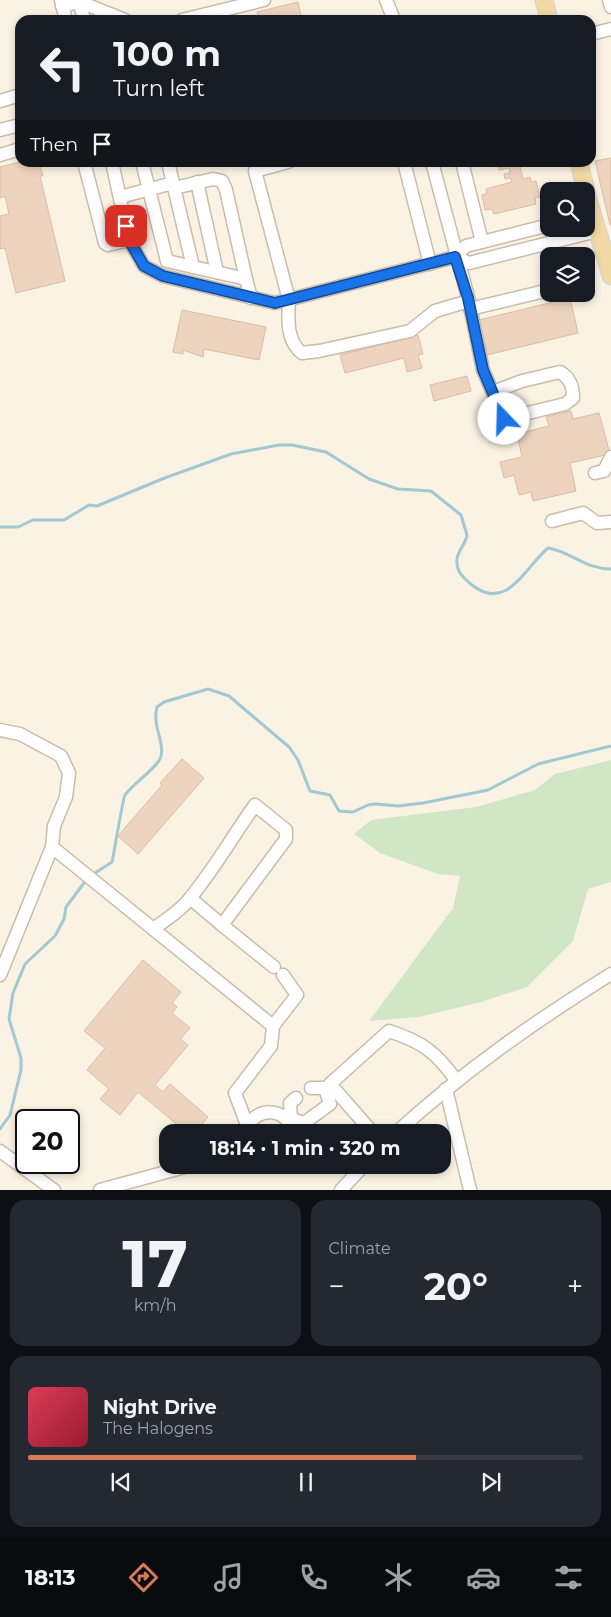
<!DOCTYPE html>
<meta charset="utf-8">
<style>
:root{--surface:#171b24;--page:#242831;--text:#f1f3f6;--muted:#9ea1a6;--line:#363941;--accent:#d87a56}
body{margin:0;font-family:Montserrat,sans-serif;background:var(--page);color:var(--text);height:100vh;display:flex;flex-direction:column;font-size:19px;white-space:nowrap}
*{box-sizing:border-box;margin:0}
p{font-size:16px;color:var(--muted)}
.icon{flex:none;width:28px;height:28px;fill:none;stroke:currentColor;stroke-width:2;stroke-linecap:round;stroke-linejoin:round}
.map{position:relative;height:1190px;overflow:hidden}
.panel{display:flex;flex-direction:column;gap:10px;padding:10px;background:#0d0f14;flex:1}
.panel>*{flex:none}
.banner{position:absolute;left:15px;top:15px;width:581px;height:152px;border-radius:15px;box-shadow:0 2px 8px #0003;background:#171b24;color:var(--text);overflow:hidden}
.fabs{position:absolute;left:540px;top:182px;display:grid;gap:10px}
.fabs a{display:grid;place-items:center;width:55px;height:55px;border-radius:10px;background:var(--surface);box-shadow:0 2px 8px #0003;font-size:25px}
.speed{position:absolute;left:15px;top:1109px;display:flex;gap:10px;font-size:25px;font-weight:700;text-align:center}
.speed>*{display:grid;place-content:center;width:65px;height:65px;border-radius:50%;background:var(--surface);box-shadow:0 2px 8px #0003;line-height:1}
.speed .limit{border:2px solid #111;border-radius:8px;background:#fff;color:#111}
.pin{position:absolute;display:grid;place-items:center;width:42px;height:42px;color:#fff;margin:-21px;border-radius:10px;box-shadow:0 2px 8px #0006}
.me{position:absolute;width:55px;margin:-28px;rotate:339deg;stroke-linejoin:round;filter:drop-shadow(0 0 4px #0008)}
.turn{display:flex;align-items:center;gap:18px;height:105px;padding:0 15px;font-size:22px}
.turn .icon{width:65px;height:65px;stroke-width:2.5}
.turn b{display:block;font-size:35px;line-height:42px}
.then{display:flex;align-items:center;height:48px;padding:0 15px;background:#0003;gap:10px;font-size:19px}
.big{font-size:38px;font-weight:700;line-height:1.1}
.panel .tile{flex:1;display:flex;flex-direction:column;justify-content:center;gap:8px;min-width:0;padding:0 18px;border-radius:15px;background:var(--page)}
.panel .dial{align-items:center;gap:0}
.dial b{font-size:65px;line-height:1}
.song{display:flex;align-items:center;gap:15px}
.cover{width:60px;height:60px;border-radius:8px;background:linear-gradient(135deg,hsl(350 70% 55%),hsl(350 70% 35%))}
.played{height:5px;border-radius:2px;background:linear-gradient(90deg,var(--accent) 70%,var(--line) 70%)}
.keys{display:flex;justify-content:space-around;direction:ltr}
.heat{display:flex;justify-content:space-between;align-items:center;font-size:28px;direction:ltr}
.panel .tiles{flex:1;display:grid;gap:10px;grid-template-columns:1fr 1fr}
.tile:last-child{grid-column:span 2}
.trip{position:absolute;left:159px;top:1124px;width:292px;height:50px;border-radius:15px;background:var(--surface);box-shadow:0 2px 8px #0003;font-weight:700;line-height:50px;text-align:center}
.menu{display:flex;height:80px;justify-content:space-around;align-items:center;background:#090b0e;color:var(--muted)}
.menu .icon{width:35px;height:35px}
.menu .selected{color:var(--accent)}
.menu b{font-size:22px;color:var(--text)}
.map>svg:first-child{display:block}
</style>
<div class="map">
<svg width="611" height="1190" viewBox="0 0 611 1190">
<rect width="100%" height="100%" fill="#faf3e4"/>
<polygon fill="#d0e6c5" points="611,760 611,882 588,889 573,941 527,987 481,1002 419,1017 369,1021 453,908 460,876 438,874 380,853 354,834 371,820 476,807 535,790 555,774"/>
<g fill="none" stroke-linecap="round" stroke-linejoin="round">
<g stroke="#a2c8d2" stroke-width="3">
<path d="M0,527H18L33,520H64L89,505L97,506L162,479L231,454L279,445H292L326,452L369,479L398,489L431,491L461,515L467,535C466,544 457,551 457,560C456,572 464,578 472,585C507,613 526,566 548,548C572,552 585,569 611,569"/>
<path d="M92,875L112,862C114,853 123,798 125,795C133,783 159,767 161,756C165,742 152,727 157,707L164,702L208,689L229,696L289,747L298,760L310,791L330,795L339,811L353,812L368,805L375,804L398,806L423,803L488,790L538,764L611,746"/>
<polyline points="0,1129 10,1115 21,1070 21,1058 9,1019 13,993 25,964 55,936 64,919 66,907 87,879"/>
</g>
</g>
<g fill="#ecd4bf" stroke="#ddbba1">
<polygon points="298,2 302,20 259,20 257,12"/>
<polygon points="611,158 611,225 610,225 595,161"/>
<polygon points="20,162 39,162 43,176 40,176 65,281 16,293 5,248 0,249 0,216 9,214 5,196 0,198 0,167"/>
<polygon points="491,162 528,162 520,166 523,179 530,177 531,182 536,181 540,197 535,198 536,204 494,214 492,209 485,210 482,195 487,194 486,189 512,182 511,178 505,179 504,174 510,173 509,168 499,170 498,165 492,167"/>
<polygon points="570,298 578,333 487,355 479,320"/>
<polygon points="182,310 266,327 259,360 204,349 203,357 183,350 183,354 173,352"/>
<polygon points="418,335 423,354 418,355 422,368 407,372 404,358 345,373 340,355"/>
<polygon points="467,376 471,391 434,401 430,385"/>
<polygon points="571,411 573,419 599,413 610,454 570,463 576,491 533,501 531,492 519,495 514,475 504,478 500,462 522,457 517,434 549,426 546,417"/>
<polygon points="182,759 204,778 138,854 118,836 162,785 160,783"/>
<polygon points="143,960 181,992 172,1003 177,1007 172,1013 190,1028 180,1039 188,1045 155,1085 163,1092 170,1084 208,1117 195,1132 186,1132 138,1092 120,1115 100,1099 109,1089 87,1070 105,1048 84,1031"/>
</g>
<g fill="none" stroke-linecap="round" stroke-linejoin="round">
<g stroke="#cabbac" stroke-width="15">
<g id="minor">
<polyline points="61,0 66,20"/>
<polyline points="79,0 84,20"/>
<polyline points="386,0 394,20"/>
<polyline points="609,0 611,7"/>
<polyline points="62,6 80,2 125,20"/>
<polyline points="182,20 264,0"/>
<polyline points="591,34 611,29"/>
<polyline points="0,101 20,95"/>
<polyline points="0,130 20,125"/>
<polyline points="0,155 20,149"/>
<polyline points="84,162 105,243 108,245 129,240"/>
<polyline points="112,162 129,240 144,266 163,276 275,303 455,257 466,246 549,225"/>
<polyline points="142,162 167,261 246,279 251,298"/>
<polyline points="168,162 193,267"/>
<path d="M288,162L255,171L289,300C288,318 286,341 302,353L319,351L410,331L435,311L469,301"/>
<polyline points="404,162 430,264"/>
<path d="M432,162L469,301L483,370L504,419L565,404L573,398C573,386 570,378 560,372L522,381L493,392"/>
<polyline points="462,162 482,242"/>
<polyline points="197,182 217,272"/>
<polyline points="174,188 213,179 222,181 226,190 246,279"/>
<polyline points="120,197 173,183"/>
<polyline points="455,257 469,263 597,231"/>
<polyline points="470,309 549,290"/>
<polyline points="595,473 604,471 611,457"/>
<polyline points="552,521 583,513 597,523 611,522"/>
<polyline points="0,730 20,734 61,756 69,773 66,797 54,826 52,847 0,975"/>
<polyline points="52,847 273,1026"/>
<polyline points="222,925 274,967"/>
<path d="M153,929C164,921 177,913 186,903C212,873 232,837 255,805L286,830V839L222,925L190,898"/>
<polyline points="446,1089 470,1190"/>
<polyline points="296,1098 290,1103 291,1119 304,1123 330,1104 325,1088 311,1088"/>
<polyline points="247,1125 235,1093 271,1046 273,1026 297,995 283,975"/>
<path d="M245,1131C254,1106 287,1106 293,1132"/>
<path d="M372,1132L330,1084L389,1031C422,1042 435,1051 456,1080"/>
<path d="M397,1132C464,1071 534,1022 611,974"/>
<polyline points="0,1151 54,1190"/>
<polyline points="100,1190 192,1165"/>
<polyline points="341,1190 364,1165"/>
</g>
</g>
<g stroke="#dad4d1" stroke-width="19">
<g id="major">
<polyline points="544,0 549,20"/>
<polyline points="579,162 586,191"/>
<polyline points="586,193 611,276"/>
</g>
</g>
<use href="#minor" stroke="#fff" stroke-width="12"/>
<use href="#major" stroke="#f2d9a3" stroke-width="16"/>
</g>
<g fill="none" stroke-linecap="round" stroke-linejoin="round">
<g stroke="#114b97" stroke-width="12">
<polyline id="route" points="126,226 129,240 144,266 163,276 275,303 455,257 468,298 483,370 504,419"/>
</g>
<use href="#route" stroke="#1a73e8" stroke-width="9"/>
</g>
</svg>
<div class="fabs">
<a><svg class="icon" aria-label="search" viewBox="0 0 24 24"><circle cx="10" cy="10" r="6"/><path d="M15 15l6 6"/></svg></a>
<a><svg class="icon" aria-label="layers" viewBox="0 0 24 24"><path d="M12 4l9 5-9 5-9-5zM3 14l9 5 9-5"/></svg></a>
</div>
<div class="speed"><div class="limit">20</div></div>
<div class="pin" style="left:126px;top:226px;background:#d93025"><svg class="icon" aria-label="arrive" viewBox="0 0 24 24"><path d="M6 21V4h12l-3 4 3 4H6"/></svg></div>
<svg class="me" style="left:504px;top:419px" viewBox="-20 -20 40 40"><circle r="19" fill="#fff"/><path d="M0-13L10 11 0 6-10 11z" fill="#1a73e8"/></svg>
<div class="trip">18:14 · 1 min · 320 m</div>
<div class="banner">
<div class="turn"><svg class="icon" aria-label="left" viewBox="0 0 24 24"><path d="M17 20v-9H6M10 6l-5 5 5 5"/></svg><div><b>100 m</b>Turn left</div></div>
<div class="then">Then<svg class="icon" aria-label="arrive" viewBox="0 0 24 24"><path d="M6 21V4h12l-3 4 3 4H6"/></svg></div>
</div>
</div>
<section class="panel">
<div class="tiles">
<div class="tile dial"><b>17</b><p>km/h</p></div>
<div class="tile"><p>Climate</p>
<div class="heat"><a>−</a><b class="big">20°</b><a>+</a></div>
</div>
<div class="tile">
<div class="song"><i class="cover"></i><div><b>Night Drive</b><p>The Halogens</p></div></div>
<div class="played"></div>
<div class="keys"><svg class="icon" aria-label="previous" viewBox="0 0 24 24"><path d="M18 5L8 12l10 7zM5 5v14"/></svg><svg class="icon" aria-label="pause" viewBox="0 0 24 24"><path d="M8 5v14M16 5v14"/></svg><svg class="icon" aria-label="next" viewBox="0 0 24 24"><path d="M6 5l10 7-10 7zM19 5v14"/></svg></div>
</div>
</div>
</section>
<nav class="menu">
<b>18:13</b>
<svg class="icon selected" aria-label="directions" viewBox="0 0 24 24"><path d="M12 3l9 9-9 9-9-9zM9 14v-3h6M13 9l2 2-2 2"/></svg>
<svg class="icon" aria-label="music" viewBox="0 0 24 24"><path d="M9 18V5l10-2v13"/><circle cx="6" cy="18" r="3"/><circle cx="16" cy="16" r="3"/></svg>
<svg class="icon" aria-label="phone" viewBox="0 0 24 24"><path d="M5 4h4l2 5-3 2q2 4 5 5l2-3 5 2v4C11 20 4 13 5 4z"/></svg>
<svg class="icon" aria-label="climate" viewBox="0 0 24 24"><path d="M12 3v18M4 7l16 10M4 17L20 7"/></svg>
<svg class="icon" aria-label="car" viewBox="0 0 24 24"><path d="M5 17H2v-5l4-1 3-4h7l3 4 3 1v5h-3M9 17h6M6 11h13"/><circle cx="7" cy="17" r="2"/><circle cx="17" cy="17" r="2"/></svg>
<svg class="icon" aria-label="filters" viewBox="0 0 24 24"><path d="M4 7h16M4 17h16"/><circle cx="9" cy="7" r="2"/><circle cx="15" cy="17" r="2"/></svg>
</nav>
